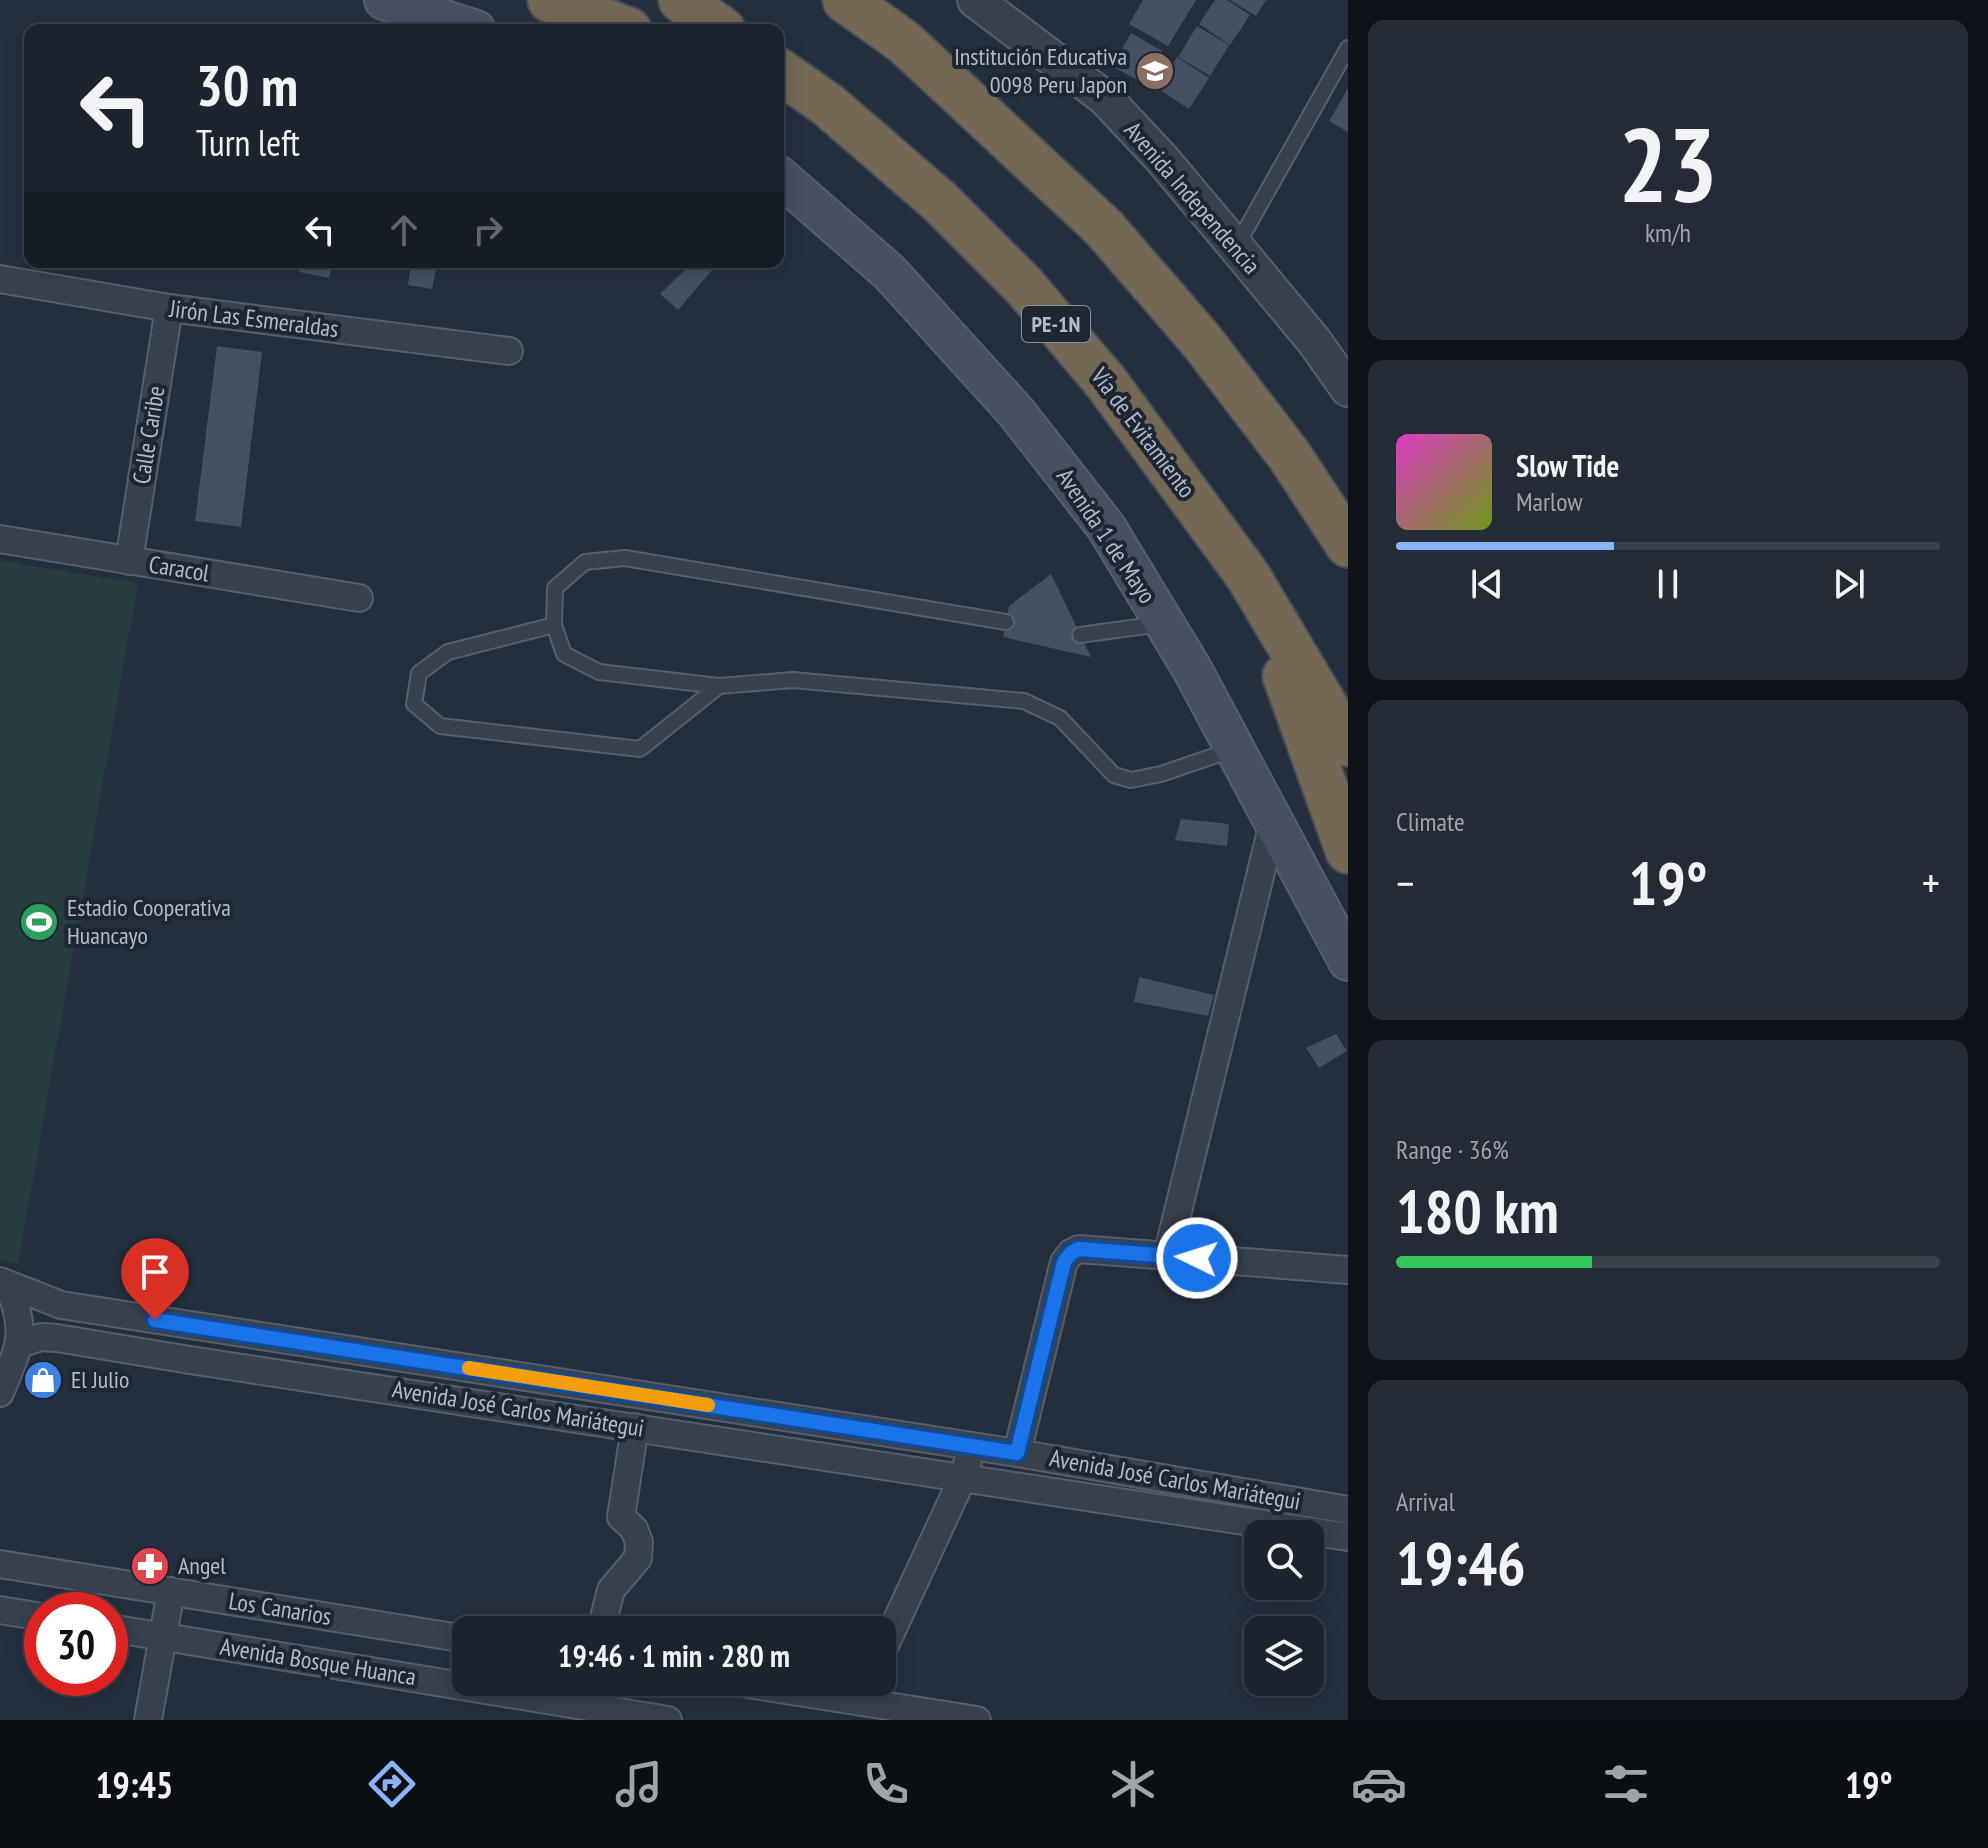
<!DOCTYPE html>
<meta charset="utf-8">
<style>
:root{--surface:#1b232e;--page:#242b36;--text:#f1f3f6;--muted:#a0a4aa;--line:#39404a;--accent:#8ab4f8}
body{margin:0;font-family:"PT Sans Narrow",sans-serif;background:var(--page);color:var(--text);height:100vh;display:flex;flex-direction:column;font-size:30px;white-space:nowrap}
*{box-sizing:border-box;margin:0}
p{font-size:26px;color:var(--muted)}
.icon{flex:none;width:44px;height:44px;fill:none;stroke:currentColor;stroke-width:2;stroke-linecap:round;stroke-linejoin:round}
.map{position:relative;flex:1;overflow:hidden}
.details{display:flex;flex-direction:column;gap:20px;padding:20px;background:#0f1319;width:640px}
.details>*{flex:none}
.banner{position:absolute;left:24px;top:24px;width:760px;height:244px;border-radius:16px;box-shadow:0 4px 20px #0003,0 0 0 2px var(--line);background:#1b232e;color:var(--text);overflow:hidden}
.buttons{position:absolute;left:1244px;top:1520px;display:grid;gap:16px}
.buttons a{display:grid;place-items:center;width:80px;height:80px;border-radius:16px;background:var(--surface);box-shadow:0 4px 20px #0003,0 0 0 2px var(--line);font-size:40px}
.speed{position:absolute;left:24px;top:1592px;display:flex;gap:16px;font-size:40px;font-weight:700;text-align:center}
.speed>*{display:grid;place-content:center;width:104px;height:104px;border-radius:50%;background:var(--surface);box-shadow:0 4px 20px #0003,0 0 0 2px var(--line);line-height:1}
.speed .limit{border:12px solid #d22;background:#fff;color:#111}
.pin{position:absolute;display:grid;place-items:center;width:68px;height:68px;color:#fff;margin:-82px -34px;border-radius:50% 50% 50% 0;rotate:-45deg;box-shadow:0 0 8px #0007}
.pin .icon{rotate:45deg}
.me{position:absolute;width:88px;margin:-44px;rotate:274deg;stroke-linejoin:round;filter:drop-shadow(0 0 6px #0008)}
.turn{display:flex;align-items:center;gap:28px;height:168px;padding:0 40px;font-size:36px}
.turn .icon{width:104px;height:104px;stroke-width:2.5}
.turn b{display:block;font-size:56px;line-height:68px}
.lanes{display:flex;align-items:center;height:76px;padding:0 40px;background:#0003;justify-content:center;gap:40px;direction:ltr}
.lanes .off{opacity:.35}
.big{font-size:60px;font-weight:800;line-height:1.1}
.details .tile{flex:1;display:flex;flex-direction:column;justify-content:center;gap:12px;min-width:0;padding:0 28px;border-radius:16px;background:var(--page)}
.details .dial{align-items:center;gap:0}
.dial b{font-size:104px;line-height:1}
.song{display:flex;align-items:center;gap:24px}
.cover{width:96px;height:96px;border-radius:12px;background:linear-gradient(135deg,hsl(310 70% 55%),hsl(80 70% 35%))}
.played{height:8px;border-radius:4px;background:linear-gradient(90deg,var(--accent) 40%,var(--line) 40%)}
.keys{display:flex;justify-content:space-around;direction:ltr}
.heat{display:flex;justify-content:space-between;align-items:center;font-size:44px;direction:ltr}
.charge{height:12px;border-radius:6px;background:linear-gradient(90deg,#34c759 36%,var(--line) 0)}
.trip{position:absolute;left:452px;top:1616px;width:444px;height:80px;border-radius:16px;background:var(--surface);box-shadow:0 4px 20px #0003,0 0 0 2px var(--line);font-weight:800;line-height:80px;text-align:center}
.tab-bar{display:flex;height:128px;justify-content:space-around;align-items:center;background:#0b0e12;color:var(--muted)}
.tab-bar .icon{width:56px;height:56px}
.tab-bar .active{color:var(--accent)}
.tab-bar b{font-size:36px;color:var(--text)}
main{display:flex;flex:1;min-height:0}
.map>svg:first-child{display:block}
</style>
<main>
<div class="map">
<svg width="1348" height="1720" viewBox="0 0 1348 1720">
<rect width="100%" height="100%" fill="#242f3e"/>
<polygon fill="#263c3f" points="0,561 138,583 18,1264 0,1260"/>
<g fill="#455162">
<polygon points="1143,0 1196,0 1168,46 1129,24"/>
<polygon points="1215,0 1227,0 1250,15 1230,45 1199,24"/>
<polygon points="1230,0 1266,0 1256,16"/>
<polygon points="1197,26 1229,45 1210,76 1178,57"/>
<polygon points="1131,33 1162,51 1143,83 1112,66"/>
<polygon points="1177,57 1209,78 1189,109 1157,88"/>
<polygon points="1348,88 1348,132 1329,121"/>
<polygon points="301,262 333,262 329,278 299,272"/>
<polygon points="411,262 437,262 432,289 408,285"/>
<polygon points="693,262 719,262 678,310 660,294"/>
<polygon points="217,346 262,352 241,527 195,521"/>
<polygon points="1051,574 1091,657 1003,637 1009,606"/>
<polygon points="1181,819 1229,824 1227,846 1175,840"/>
<polygon points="1139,977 1214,995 1208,1016 1134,1002"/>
<polygon points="1336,1034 1347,1051 1319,1068 1306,1048"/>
</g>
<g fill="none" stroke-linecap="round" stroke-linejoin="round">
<g stroke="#565f6c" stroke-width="18">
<g id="service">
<polyline points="1236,247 1348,48"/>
<polyline points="1006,622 625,558 585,562 555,588 554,625 564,654 599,672 719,686 793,680 1024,701 1060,718 1114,775 1131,780 1161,774 1234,749"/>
<polyline points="554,625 448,652 419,673 414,704 440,726 640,749 719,686"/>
<polyline points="1080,635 1160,624"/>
</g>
</g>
<g stroke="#565f6c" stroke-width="30">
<g id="minor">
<polyline points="0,279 169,308 509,351"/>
<polyline points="0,539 359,598"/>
<polyline points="129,561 169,308"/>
<polyline points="1167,1256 1274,819"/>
<polyline points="0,1281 61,1305 1017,1453 1348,1510"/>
<polyline points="20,1344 41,1337 57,1338 190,1360 1348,1537"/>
<path d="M0,1393C19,1346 28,1336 9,1286"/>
<polyline points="1017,1453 1064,1262 1071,1253 1079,1249 1348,1270"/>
<polyline points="0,1564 466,1639"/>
<polyline points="0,1610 42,1617"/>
<polyline points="110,1628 668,1720"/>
<polyline points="601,1630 611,1590 638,1558 639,1542 634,1529 621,1517 635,1427"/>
<polyline points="882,1652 963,1477 968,1461"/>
<polyline points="735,1682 977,1720"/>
<polyline points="148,1720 171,1591"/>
</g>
</g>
<g stroke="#565f6c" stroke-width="38">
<polyline id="tertiary" points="975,0 1105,98 1162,159 1236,247 1314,341 1348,389"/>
</g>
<g stroke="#565f6c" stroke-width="42">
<g id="secondary">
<polyline points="384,0 476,30"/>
<polyline points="778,175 890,273 1016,412 1106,527 1192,669 1348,961"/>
</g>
</g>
<g stroke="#434c59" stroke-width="48">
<g id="motorway">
<polyline points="550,0 629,30"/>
<polyline points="681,0 723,30"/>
<polyline points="845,0 904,42 1103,227 1200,339 1289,455 1348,545"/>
<polyline points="778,70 828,105 939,201 1024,286 1105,381 1248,576 1348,744"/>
<polyline points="1285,676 1348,851"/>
</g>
</g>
<use href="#service" stroke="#38414e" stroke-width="14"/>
<use href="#minor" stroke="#38414e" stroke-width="26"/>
<use href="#tertiary" stroke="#38414e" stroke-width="34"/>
<use href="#secondary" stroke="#465061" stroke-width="38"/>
<use href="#motorway" stroke="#746855" stroke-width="44"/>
</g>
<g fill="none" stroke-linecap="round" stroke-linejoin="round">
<g stroke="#114b97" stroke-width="20">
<polyline id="route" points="155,1320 1017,1453 1064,1262 1071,1253 1079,1249 1197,1258"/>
</g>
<use href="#route" stroke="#1a73e8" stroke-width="14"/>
<polyline stroke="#f59e0b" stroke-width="14" points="469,1368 708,1405"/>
</g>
<defs>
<g id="school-disc" transform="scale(2)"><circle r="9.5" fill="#8d6e63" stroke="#1d2633"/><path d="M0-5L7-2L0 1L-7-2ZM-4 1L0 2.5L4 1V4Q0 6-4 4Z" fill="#fff"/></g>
<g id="stadium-disc" transform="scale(2)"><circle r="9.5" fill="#2e9e5b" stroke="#1d2633"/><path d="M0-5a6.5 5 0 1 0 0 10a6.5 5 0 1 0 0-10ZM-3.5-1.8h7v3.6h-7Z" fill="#fff"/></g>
<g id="shop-disc" transform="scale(2)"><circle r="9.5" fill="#3f7fe0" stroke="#1d2633"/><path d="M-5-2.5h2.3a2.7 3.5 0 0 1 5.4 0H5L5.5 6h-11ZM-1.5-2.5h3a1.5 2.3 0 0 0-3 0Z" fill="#fff"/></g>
<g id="pharmacy-disc" transform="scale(2)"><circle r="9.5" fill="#e0444e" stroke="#1d2633"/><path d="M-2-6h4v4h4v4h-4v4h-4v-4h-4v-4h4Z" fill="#fff"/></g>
</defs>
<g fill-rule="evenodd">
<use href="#school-disc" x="1155" y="71"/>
<use href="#stadium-disc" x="39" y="922"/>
<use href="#shop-disc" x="43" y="1380"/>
<use href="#pharmacy-disc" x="150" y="1566"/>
</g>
<g text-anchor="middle" stroke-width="8" stroke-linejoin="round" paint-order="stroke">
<rect fill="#1d2633" stroke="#878f9c" stroke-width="2" x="1022" y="306" width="68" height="36" rx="6"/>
<g font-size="22" font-weight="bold" fill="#b4bcc9">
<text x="1056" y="332">PE-1N</text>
</g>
<g font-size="24" fill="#b4bcc9" stroke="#1d2633" text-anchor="start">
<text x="1127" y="65" text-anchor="end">Institución Educativa<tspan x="1127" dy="28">0098 Peru Japon</tspan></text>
<text x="67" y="916">Estadio Cooperativa<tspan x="67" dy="28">Huancayo</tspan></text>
<text x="71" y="1388">El Julio</text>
<text x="178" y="1574">Angel</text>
</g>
<g font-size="24" fill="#b4bcc9" stroke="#1d2633">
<text transform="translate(1192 198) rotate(49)" y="8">Avenida Independencia</text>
<text transform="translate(254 319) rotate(7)" y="8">Jirón Las Esmeraldas</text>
<text transform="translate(1143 433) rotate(53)" y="8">Vía de Evitamiento</text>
<text transform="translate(149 435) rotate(-81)" y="8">Calle Caribe</text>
<text transform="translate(1106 536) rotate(56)" y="8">Avenida 1 de Mayo</text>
<text transform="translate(179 569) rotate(9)" y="8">Caracol</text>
<text transform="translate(518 1409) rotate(9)" y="8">Avenida José Carlos Mariátegui</text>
<text transform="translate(1175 1480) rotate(10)" y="8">Avenida José Carlos Mariátegui</text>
<text transform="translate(280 1609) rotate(9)" y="8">Los Canarios</text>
<text transform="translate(318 1662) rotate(9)" y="8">Avenida Bosque Huanca</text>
</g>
</g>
</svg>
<div class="buttons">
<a><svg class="icon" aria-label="search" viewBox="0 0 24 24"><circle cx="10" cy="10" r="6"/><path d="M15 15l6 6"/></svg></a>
<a><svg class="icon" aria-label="layers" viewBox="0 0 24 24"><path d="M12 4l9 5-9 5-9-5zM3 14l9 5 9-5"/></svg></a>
</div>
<div class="speed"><div class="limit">30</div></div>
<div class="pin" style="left:155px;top:1320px;background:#d93025"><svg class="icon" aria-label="arrive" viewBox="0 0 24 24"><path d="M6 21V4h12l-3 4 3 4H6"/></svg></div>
<svg class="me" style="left:1197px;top:1258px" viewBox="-20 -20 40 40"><circle r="17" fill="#1a73e8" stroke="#fff" stroke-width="3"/><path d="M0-11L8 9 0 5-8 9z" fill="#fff"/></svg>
<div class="trip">19:46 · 1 min · 280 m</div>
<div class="banner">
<div class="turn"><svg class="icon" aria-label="left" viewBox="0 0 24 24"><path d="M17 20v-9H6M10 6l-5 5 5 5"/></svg><div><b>30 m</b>Turn left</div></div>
<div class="lanes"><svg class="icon" aria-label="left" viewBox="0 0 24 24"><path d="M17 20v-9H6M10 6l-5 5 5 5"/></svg><svg class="icon off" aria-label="ahead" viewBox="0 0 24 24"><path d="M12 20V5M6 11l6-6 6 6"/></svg><svg class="icon off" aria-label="right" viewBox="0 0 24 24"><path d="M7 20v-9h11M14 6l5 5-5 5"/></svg></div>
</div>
</div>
<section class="details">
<div class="tile dial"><b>23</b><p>km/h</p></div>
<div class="tile">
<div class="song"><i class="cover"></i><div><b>Slow Tide</b><p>Marlow</p></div></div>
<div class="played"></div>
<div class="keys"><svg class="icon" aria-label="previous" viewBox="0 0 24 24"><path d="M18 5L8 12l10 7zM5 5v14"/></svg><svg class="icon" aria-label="pause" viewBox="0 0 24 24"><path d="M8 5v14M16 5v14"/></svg><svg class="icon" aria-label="next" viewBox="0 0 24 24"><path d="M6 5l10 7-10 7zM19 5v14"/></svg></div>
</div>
<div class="tile"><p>Climate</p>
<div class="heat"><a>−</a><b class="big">19°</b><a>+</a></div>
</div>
<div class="tile"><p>Range · 36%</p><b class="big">180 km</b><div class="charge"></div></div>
<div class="tile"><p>Arrival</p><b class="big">19:46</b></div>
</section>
</main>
<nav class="tab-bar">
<b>19:45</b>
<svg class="icon active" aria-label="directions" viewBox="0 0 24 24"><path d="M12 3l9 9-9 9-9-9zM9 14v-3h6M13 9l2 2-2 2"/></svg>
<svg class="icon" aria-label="music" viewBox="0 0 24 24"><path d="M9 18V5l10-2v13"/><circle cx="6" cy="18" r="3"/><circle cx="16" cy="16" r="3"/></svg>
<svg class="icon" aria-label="phone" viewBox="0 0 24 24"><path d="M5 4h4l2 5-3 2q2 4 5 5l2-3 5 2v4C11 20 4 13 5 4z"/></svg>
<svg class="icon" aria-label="climate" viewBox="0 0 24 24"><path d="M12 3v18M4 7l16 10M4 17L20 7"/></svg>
<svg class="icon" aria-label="car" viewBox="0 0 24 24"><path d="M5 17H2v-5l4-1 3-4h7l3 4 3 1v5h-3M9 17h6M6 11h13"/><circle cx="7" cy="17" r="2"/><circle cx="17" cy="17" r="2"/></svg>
<svg class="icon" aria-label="filters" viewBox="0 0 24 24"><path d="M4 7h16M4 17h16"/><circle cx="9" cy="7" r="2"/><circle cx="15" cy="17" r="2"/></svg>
<b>19°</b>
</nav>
